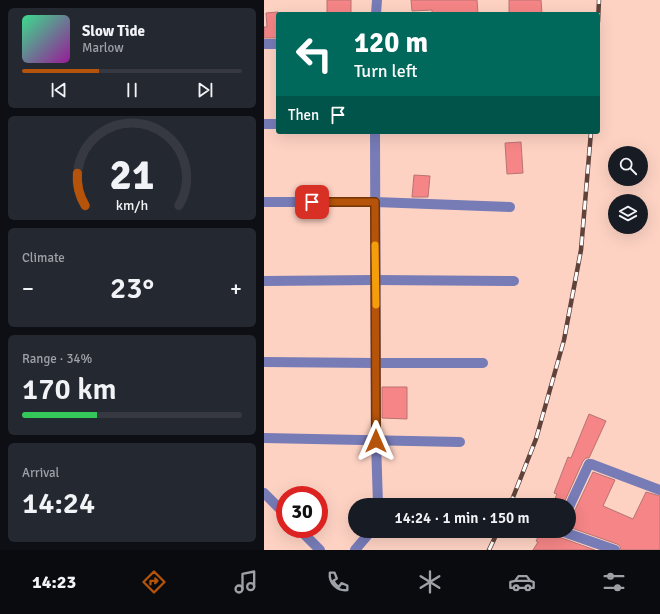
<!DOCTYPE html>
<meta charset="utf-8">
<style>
:root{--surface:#171b24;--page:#242831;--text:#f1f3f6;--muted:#9ea1a6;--line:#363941;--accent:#b45309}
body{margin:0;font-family:Signika,sans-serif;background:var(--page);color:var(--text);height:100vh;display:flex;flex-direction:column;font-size:15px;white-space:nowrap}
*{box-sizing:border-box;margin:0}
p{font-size:13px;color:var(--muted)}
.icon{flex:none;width:22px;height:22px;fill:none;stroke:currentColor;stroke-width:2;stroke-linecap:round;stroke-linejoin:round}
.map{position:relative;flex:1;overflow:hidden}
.panel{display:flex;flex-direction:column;gap:8px;padding:8px;background:#0d0f14;width:264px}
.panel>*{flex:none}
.guide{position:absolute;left:12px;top:12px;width:324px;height:122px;border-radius:4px;box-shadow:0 4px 16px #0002;background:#00695c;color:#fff;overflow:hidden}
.controls{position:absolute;left:344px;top:146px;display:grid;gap:8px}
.controls a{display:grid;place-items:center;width:40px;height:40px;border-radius:50%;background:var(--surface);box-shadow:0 4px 16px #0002;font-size:20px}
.speed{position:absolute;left:12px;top:486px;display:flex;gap:8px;font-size:20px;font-weight:700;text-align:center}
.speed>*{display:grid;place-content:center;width:52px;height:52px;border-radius:50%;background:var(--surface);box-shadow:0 4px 16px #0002;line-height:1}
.speed .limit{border:6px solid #d22;background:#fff;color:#111}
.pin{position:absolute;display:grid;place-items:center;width:34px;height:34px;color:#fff;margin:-17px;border-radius:8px;box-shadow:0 2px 6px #0006}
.me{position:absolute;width:44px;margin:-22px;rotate:0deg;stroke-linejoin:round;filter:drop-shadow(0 0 3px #0008)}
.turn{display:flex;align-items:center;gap:14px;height:84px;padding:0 12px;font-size:18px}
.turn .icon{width:52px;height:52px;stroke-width:2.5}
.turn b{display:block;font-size:28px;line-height:34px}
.then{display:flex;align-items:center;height:38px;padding:0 12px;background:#0003;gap:8px;font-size:15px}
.big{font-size:30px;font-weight:600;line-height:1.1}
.panel .widget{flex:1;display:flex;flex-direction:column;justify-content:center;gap:6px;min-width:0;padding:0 14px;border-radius:6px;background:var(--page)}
.panel .dial{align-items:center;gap:0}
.dial svg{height:104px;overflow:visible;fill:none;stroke:var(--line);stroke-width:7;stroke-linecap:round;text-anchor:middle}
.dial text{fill:var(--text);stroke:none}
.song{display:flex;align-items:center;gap:12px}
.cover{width:48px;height:48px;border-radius:6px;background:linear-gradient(135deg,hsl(150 70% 55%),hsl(300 70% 35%))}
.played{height:4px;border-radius:2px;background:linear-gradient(90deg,var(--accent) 35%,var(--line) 35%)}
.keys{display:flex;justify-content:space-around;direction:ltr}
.heat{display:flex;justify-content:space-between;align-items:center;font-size:22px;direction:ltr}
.charge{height:6px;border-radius:3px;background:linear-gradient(90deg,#34c759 34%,var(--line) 0)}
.trip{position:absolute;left:84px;top:498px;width:228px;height:40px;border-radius:20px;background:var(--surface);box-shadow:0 4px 16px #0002;font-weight:600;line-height:40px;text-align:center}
.menu{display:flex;height:64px;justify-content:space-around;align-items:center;background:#090b0e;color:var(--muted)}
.menu .icon{width:28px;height:28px}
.menu .selected{color:var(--accent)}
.menu b{font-size:18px;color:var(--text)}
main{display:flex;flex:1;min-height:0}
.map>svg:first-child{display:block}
</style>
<main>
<section class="panel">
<div class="widget">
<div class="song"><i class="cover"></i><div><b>Slow Tide</b><p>Marlow</p></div></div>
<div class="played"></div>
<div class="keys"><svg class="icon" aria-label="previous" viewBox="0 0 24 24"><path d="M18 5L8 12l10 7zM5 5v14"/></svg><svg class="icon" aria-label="pause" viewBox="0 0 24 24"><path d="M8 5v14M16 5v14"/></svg><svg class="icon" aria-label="next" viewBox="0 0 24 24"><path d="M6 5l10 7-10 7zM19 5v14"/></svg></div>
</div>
<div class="widget dial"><svg viewBox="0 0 100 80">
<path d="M14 69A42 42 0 1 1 86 69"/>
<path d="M14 69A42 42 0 0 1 8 44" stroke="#b45309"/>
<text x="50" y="56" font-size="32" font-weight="700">21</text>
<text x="50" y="72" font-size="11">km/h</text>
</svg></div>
<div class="widget"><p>Climate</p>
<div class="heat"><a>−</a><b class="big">23°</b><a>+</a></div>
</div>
<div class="widget"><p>Range · 34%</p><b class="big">170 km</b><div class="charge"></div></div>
<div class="widget"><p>Arrival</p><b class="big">14:24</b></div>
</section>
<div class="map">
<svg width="396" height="550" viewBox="0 0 396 550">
<rect width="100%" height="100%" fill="#fdd2c3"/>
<g fill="#f58586" stroke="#b97372">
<rect x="63" y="0" width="24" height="14"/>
<polygon points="147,0 213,0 214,14 168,14 168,10 148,11"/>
<polygon points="245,0 277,0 278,14 245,14"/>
<polygon points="14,12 14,38 0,38 0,27 3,27 2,13"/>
<polygon points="257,142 259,173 243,174 241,143"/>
<polygon points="150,175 166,176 164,197 148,197"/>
<polygon points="118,387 143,387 143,419 118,418"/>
<polygon points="325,414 342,421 325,458 322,458 319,461 299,505 288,505 293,494 290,493 304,457 307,458"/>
<polygon points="329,472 351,480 339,506 369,519 382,492 396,496 396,550 357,550 356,546 353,544 305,527 305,513 308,512 311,510"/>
<polygon points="277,531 289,531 295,537 331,550 269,550 274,542 272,541"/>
</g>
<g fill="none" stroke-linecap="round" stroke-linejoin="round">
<g stroke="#777bb6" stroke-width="10">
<polyline points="112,14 113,0"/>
<polyline points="0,44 14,44"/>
<polyline points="0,124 14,124"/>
<polyline points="111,132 112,441 114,505"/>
<polyline points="0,202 111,202 246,207"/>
<polyline points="0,281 111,280 250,281"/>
<polyline points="0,362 112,363 219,363"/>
<polyline points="0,438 196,442"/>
<polyline points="0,493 21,514"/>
<polyline points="305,507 325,464 327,464 396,490"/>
<polyline points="35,529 56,550"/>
<polyline points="297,531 351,550"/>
<polyline points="91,550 107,531"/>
</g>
<g stroke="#5f433b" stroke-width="4.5">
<g id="rail">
<polyline points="334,22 335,0"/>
<polyline points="246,505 272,439 300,340 317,250 327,132"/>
<polyline points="225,550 234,531"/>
</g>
</g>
<use href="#rail" stroke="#fefefe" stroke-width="3" stroke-dasharray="9" stroke-linecap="butt"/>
</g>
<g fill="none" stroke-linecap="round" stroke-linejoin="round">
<g stroke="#753606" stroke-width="10">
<polyline id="route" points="48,202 111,202 112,441"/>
</g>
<use href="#route" stroke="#b45309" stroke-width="7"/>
<polyline stroke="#f59e0b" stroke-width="7" points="111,245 112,305"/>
</g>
</svg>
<div class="controls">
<a><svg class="icon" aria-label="search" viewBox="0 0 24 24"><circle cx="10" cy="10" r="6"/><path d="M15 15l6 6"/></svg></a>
<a><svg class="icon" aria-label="layers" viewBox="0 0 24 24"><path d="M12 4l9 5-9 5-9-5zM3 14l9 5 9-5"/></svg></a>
</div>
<div class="speed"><div class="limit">30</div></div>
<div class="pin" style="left:48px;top:202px;background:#d93025"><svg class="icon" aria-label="arrive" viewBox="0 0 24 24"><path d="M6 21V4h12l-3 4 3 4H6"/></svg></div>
<svg class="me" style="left:112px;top:441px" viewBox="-20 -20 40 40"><path d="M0-17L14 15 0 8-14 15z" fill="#b45309" stroke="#fff" stroke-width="4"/></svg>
<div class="trip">14:24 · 1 min · 150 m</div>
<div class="guide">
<div class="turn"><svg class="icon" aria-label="left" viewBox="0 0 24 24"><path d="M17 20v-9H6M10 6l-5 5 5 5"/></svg><div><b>120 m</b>Turn left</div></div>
<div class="then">Then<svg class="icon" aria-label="arrive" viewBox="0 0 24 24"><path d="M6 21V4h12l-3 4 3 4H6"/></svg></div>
</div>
</div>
</main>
<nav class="menu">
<b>14:23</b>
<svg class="icon selected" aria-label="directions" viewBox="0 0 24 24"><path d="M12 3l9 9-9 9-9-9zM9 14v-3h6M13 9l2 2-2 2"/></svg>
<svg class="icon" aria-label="music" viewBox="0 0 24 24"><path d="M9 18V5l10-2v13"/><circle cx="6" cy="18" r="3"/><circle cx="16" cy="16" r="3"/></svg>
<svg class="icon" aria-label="phone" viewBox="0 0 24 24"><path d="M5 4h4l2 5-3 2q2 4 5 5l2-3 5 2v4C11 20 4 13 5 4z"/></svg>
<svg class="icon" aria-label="climate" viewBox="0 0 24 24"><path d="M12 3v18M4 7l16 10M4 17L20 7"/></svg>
<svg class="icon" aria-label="car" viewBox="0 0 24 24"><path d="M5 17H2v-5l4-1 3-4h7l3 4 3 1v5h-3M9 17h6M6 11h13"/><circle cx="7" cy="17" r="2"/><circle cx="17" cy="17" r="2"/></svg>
<svg class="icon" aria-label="filters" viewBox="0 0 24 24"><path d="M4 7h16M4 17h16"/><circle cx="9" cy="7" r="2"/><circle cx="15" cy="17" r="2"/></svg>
</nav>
